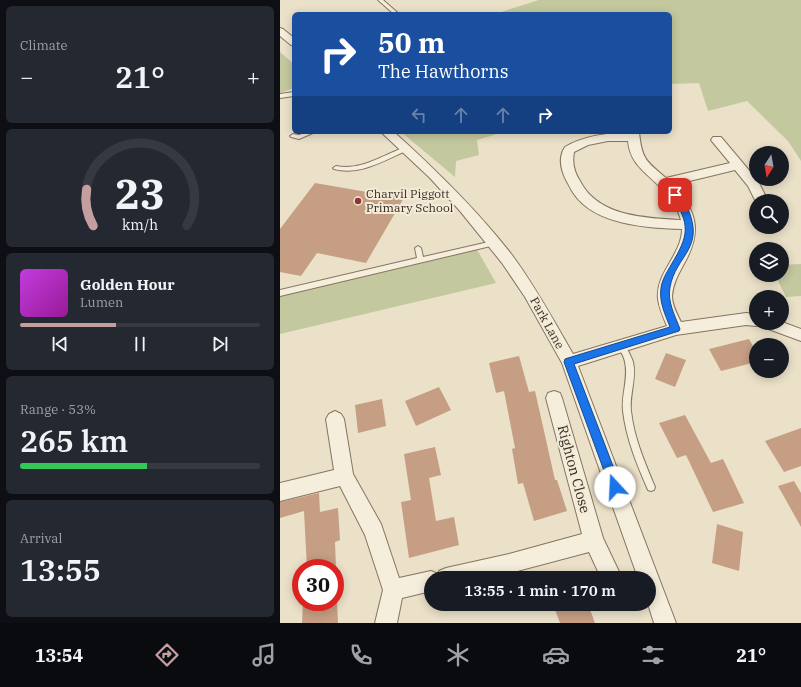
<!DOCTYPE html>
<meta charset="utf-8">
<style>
:root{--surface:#171b24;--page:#242831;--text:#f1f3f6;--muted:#9ea1a6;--line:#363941;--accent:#c59ea0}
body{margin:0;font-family:"IBM Plex Serif",serif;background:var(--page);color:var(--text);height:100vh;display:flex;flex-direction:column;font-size:15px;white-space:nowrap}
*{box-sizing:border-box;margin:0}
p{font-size:13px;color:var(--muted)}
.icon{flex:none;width:22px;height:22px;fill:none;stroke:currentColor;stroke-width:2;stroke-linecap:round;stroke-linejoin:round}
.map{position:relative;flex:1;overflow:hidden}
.drawer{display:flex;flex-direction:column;gap:6px;padding:6px;background:#0d0f14;width:280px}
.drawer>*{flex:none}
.hud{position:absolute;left:12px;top:12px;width:380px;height:122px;border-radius:6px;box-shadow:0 2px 10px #0003;background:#1a4fa0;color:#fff;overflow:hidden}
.needle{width:26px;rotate:191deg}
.tools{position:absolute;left:469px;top:146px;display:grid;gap:8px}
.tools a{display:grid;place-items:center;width:40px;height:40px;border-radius:50%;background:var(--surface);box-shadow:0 2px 10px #0003;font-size:20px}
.speed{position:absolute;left:12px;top:559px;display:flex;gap:8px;font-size:20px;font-weight:700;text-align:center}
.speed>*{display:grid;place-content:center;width:52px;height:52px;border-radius:50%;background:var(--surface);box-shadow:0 2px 10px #0003;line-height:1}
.speed .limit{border:6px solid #d22;background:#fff;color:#111}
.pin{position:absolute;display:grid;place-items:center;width:34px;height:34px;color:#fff;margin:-17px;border-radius:8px;box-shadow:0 2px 6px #0006}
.me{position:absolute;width:44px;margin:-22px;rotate:340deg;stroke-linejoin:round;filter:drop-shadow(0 0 3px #0008)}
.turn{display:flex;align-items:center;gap:14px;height:84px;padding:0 20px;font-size:18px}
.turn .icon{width:52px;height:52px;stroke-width:2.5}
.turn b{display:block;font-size:28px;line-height:34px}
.lanes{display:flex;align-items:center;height:38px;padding:0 20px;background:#0003;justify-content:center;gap:20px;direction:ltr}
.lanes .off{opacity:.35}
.big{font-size:30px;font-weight:600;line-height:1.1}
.drawer .card{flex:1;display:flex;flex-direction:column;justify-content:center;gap:6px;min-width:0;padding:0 14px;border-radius:6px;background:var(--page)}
.drawer .dial{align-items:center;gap:0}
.dial svg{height:104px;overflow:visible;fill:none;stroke:var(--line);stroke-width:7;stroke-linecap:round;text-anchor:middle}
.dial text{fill:var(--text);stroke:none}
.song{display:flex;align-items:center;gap:12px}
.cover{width:48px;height:48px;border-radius:6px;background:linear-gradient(135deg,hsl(290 70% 55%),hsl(300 70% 35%))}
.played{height:4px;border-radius:2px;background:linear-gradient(90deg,var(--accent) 40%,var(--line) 40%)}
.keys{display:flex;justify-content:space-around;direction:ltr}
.heat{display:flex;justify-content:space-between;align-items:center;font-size:22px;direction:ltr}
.charge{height:6px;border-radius:3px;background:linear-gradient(90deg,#34c759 53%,var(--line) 0)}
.trip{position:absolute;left:144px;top:571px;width:232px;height:40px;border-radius:20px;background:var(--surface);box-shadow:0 2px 10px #0003;font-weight:600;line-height:40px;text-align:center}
.tab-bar{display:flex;height:64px;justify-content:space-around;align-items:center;background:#090b0e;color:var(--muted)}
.tab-bar .icon{width:28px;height:28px}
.tab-bar .on{color:var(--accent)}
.tab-bar b{font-size:18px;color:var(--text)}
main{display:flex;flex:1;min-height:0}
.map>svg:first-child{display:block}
</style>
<main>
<section class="drawer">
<div class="card"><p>Climate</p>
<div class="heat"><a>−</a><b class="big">21°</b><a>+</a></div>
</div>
<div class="card dial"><svg viewBox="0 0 100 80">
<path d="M14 69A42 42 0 1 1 86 69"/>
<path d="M14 69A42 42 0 0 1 9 41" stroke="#c59ea0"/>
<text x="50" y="56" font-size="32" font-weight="700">23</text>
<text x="50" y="72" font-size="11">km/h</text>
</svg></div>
<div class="card">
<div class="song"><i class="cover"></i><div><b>Golden Hour</b><p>Lumen</p></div></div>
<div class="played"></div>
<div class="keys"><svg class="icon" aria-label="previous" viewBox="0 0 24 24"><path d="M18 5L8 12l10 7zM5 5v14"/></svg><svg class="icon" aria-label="pause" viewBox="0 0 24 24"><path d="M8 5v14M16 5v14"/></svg><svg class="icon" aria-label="next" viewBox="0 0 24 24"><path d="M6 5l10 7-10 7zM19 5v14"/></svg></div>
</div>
<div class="card"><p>Range · 53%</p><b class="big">265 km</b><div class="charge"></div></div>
<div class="card"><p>Arrival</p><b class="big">13:55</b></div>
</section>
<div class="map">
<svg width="521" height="623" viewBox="0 0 521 623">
<rect width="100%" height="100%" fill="#ebe1c9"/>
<g fill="#c3c89e">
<polygon points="259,0 521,0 521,161 508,141 467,101 428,111 419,83 390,84 390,14 215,14"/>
<polygon points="0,52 14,64 14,88 0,93"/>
<polygon points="121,132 219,132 214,135 197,140 199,155 176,161 175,177"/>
<polygon points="195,246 216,283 0,334 0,290"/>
<polygon points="521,264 521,296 506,297 495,275 502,275 502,265"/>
</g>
<g fill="#c59e83">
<polygon points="35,183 87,192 89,190 125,196 86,263 37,253 21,276 0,272 0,229"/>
<polygon points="469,339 476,351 476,362 441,371 429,349"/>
<polygon points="386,353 406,360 395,387 375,379"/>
<polygon points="239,356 249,392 255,391 275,480 277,480 287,511 254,521 243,483 238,484 232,449 235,448 224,391 216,393 209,363"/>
<polygon points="159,387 171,410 136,426 125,401"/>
<polygon points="102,399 106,426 78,433 75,405"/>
<polygon points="405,415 431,463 443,459 464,503 433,512 406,455 397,458 379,423"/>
<polygon points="521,428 521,466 504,472 485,441"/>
<polygon points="155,447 161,475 149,478 156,521 174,517 179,545 129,558 121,502 131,500 124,454"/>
<polygon points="514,481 521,493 521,527 498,486"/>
<polygon points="39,493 40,512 58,508 60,540 55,542 56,568 27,568 24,511 0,518 0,502"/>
<polygon points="437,524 463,532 459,571 432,563"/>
<polygon points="23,602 57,602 58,623 22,623"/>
<polygon points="273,604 308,604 315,623 280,623"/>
</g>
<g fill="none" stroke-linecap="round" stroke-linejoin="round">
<g stroke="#867460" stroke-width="2">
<g id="lane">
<polygon points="98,0 103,0 119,14 114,14"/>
<polygon points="14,92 14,96 0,98 0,94"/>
<polygon points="27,132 35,132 19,139 11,137 10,136 13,134 19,135"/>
<path d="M126,147L129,149L128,150C105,160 80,176 54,169L53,168L56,166C82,171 102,155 126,147Z"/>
<polygon points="213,241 216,243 215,245 0,296 0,290 137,258 135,248 138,246 141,248 143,257"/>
<path d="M341,342L344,343C347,349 351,356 353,362C357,378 349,395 351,411C354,438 365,463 375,487L374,490L371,491L368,490C357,465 346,438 343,411C341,395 349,378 345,362C344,356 340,350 337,345L338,343Z"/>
</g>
</g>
<g stroke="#867460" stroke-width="2">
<g id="street">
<polygon points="0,28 3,29 14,38 14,46 11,45 0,36"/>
<path d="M101,132H114C156,170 197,210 232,255C255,286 274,321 293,354L387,326C383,317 379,308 378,299C375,273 402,255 402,229C368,228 315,225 294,194C291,190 289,185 286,180C281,170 278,157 285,147C307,134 336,132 359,132C362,160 366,161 386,178L450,163L431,140L433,137H441L478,181L488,201L476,202L468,186L455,170L393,185C417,211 422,231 405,262C399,273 393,283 392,296C392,305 397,314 401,322L466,313L476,314V323H502V322L521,329V341L483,327L481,324L476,326L466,325L396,335L298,366L396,623H374L368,604H369V578H358L282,363L245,297L222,263L180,211L150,178ZM328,141H348C350,163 364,171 379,186C390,195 397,206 401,220C366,218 318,217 300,181C294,172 292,163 294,152L308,145Z"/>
<polygon points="274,391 280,393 282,398 323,538 342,578 321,578 309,552 211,578 151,578 151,591 122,598 117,623 95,623 103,590 85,535 60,486 0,501 0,483 54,470 46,419 49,414 55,411 61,414 64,419 73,474 101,524 119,578 151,571 158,574 159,571 166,568 229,554 302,534 266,398 268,393"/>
</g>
</g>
<use href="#lane" fill="#f6eedc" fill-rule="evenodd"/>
<use href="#street" fill="#f6eedc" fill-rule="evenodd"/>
</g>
<path fill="#1a73e8" stroke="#114b97" d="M395,192C401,194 405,203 408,209C425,249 396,255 390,287C387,301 395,316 400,329L399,331L294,364L341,487L339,491L335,492L331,491L330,487L284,362L285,359L288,358L390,327C385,314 379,302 381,288C382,280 387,272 391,265C409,235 411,225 391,195Z"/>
<circle fill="#8f3536" stroke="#f3ebd8" stroke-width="1.5" cx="78" cy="201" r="4"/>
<g text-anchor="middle" stroke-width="4" stroke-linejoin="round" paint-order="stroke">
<g font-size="12" fill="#382c22" stroke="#f3ebd8" text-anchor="start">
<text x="86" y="198">Charvil Piggott<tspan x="86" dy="14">Primary School</tspan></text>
</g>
<g font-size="12" fill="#382c22" stroke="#f3ebd8">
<text transform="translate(267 323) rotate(61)" y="4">Park Lane</text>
</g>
<g font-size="14" fill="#382c22" stroke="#f3ebd8">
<text transform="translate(294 469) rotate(75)" y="5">Righton Close</text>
</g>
</g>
</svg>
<div class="tools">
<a><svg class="needle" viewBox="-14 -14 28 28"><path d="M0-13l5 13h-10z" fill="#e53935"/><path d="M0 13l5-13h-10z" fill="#9ea1a6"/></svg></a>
<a><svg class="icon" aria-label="search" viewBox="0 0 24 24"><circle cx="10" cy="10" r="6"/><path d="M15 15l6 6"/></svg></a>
<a><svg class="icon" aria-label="layers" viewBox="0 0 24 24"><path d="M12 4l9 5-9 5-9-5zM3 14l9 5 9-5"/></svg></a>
<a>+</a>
<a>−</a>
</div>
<div class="speed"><div class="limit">30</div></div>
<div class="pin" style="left:395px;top:195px;background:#d93025"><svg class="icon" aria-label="arrive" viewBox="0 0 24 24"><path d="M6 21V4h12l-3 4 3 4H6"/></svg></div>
<svg class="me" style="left:335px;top:487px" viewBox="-20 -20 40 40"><circle r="19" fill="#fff"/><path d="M0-13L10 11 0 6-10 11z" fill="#1a73e8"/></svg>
<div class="trip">13:55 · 1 min · 170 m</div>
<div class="hud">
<div class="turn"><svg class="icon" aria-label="right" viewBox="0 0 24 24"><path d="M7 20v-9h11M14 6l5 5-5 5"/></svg><div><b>50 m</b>The Hawthorns</div></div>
<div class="lanes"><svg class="icon off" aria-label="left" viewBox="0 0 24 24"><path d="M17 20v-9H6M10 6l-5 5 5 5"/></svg><svg class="icon off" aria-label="ahead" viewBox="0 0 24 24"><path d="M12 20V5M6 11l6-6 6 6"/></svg><svg class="icon off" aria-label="ahead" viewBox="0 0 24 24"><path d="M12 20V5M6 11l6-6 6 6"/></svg><svg class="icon" aria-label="right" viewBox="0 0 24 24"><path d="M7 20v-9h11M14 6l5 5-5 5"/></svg></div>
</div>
</div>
</main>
<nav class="tab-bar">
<b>13:54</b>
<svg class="icon on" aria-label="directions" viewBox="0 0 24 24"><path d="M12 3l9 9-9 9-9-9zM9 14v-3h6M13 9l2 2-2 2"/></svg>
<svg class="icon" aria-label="music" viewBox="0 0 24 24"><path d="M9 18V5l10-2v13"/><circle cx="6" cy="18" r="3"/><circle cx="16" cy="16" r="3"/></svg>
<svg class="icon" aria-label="phone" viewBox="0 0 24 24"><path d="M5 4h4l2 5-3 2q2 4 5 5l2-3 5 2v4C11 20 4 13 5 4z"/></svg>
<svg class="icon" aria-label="climate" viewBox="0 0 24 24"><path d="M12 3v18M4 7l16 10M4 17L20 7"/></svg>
<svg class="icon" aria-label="car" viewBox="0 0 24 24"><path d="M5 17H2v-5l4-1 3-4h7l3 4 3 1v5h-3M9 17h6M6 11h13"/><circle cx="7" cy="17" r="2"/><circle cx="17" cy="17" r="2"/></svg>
<svg class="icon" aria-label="filters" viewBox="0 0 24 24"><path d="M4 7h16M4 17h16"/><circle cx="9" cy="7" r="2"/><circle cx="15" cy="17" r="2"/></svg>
<b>21°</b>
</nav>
